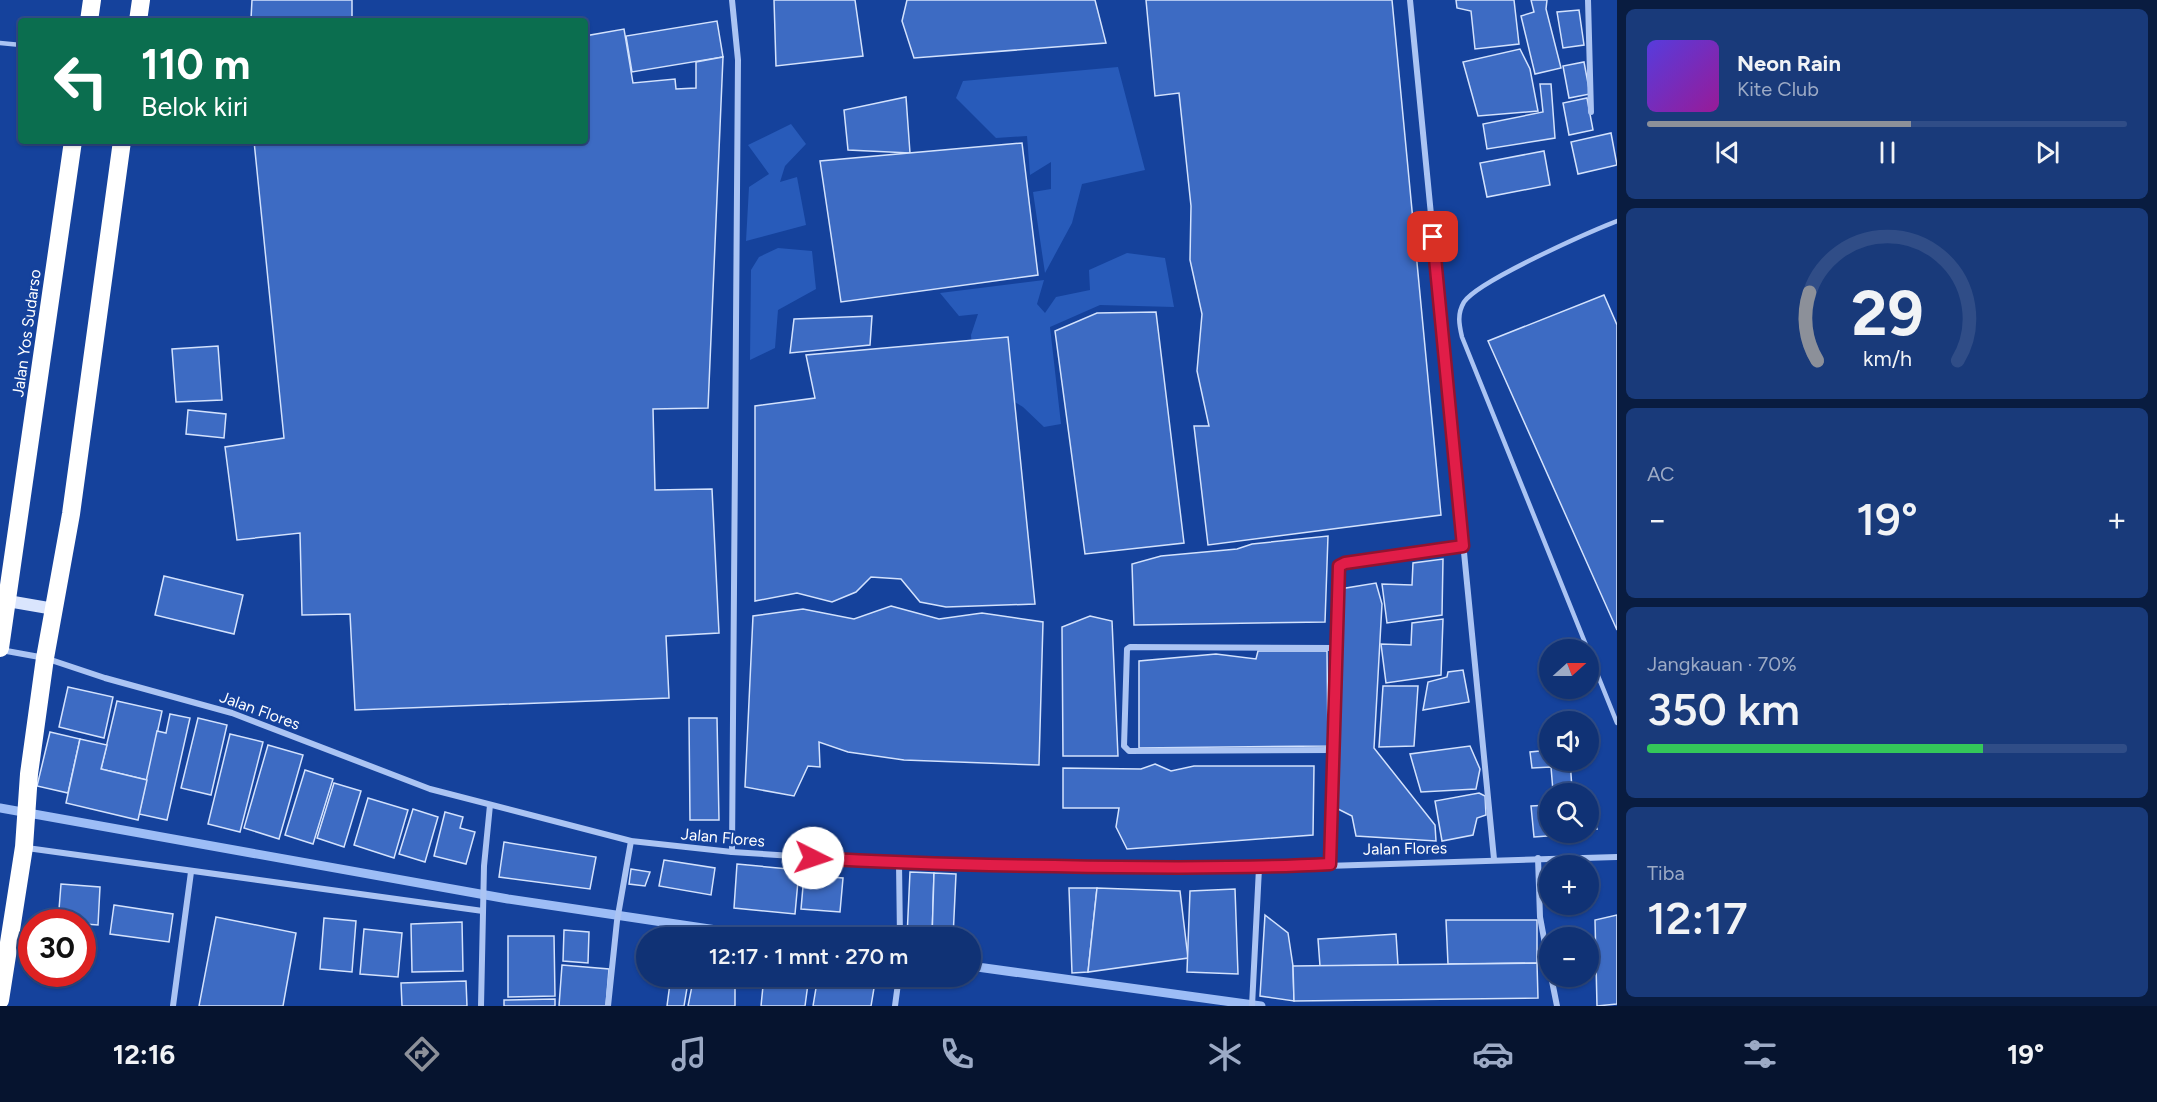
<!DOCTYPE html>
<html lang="id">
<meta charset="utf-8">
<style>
:root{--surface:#103275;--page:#193a7a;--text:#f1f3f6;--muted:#9caac5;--line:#304d87;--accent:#8c9099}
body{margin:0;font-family:Figtree,sans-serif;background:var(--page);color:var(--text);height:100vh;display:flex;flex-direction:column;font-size:22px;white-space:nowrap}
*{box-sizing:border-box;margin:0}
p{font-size:20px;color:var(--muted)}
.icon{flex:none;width:33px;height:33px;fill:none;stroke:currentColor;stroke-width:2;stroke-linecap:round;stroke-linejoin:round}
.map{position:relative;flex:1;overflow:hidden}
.sheet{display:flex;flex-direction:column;gap:9px;padding:9px;background:#091c40;width:540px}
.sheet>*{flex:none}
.top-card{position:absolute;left:18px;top:18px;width:570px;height:126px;border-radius:6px;box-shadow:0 2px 4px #0004,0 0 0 2px var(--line);background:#0b6e4f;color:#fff;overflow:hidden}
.needle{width:39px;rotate:69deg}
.fabs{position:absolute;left:1539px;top:639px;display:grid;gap:12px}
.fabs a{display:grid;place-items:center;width:60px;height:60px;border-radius:50%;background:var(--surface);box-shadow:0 2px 4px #0004,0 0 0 2px var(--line);font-size:30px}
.speed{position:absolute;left:18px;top:909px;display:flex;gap:12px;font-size:30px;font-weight:700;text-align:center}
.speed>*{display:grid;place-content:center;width:78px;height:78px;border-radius:50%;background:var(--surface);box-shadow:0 2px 4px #0004,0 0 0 2px var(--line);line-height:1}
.speed .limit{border:9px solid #d22;background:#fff;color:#111}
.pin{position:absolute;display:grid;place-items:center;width:51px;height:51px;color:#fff;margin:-26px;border-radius:12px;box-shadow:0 3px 9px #0006}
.me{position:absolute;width:66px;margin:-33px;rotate:94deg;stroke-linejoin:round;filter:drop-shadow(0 0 4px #0008)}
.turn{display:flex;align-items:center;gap:21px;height:126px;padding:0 24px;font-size:27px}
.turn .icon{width:78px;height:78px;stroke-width:2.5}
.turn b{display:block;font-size:42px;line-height:51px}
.big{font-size:45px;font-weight:600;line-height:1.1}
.sheet .widget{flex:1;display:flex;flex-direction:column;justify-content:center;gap:9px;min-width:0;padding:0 21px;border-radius:9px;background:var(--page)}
.sheet .dial{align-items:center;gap:0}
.dial svg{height:156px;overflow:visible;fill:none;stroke:var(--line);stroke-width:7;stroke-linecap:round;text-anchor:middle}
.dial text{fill:var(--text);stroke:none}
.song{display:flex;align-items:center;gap:18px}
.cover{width:72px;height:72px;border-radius:9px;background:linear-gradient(135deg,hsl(250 70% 55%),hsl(300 70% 35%))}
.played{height:6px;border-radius:3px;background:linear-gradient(90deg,var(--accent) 55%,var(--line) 55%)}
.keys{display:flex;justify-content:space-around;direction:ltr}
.heat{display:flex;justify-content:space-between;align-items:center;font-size:33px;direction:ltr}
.charge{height:9px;border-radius:4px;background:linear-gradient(90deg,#34c759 70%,var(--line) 0)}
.trip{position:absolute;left:636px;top:927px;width:345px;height:60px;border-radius:30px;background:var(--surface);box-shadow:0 2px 4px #0004,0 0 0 2px var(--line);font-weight:600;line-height:60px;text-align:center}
.tabs{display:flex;height:96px;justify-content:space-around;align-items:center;background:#06142f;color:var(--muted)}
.tabs .icon{width:42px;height:42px}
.tabs .on{color:var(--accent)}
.tabs b{font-size:27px;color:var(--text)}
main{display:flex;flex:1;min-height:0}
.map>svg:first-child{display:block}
</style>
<main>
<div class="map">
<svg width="1617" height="1006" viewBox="0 0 1617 1006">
<rect width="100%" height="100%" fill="#15429c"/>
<g fill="#285bba">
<polygon points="1118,67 1145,170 1082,184 1072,223 1045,273 1033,192 1051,189 1051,162 1030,175 1027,136 996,138 956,98 963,81"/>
<polygon points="791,124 806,144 785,166 780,182 797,177 806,225 746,241 749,187 769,174 748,145"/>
<polygon points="778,248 812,251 816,289 778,310 775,348 750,360 751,270 759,257"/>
<polygon points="1127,253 1165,258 1174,307 1100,305 1050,327 1061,424 1044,427 1023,407 974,378 971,335 978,314 959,316 940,293 1044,280 1037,304 1045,313 1056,297 1090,290 1089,270"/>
</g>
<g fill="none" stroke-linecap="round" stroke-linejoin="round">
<g stroke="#9dbdf6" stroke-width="9">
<polyline points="0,808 508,899 770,938"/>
<polyline points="970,966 1261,1006"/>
</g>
</g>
<g fill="#3d6bc3" stroke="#d3e2fd" stroke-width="1.5">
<polygon points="252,0 352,0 352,17 251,19"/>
<polygon points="774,0 855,0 863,56 776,66"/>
<polygon points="907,0 1095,0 1106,43 914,58 902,21"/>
<polygon points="1146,0 1392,0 1441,515 1208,545 1194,426 1209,426 1197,371 1202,314 1190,260 1191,206 1179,93 1155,96"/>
<polygon points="1456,0 1514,0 1519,44 1475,49 1471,11 1457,8"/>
<polygon points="1531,0 1547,0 1546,9 1561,68 1535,74 1521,16 1534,12"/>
<polygon points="1579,10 1584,45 1563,48 1557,12"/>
<polygon points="717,21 723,57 632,72 626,36"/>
<polygon points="624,29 633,83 675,79 676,89 696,88 696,62 723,57 708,408 653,409 655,490 712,489 719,633 666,636 669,698 355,710 350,614 302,615 300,533 237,540 225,447 284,438 254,141 585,141 585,36"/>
<polygon points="1520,49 1530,69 1538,111 1478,116 1463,62"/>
<polygon points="1584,62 1590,94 1569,98 1563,66"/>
<polygon points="1540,84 1551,84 1555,138 1487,149 1483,124 1543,112"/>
<polygon points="906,97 910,153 848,150 844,110"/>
<polygon points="1587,98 1593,130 1569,135 1563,103"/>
<polygon points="1611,133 1617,165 1578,174 1571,142"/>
<polygon points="1022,143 1038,275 841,302 820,161"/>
<polygon points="1544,151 1550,185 1487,197 1480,163"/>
<polygon points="1604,295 1617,325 1617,630 1488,341"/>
<polygon points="1156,312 1184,543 1085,554 1055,331 1097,313"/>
<polygon points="872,316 870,345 790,353 794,319"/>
<polygon points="1008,337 1035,604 946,607 920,602 901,579 871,577 856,592 832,602 797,593 755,601 755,406 815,398 806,355"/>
<polygon points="218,346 222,400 176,402 172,349"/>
<polygon points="188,410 226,414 224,438 186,434"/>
<polygon points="1328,536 1325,622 1134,625 1132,564 1161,556 1237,549 1252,544"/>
<polygon points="1443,559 1442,615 1387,623 1382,584 1412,585 1413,563"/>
<polygon points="164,576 243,595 234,634 155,615"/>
<polygon points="1376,583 1382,604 1374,748 1435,825 1436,841 1356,836 1352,816 1334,807 1340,589"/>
<polygon points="891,606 939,619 982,613 1043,622 1039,765 904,760 848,752 819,742 820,767 808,766 794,796 745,787 753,616 803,609 854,619"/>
<polygon points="1090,616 1112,621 1118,756 1063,756 1062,627"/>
<polygon points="1443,619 1441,675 1386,683 1381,644 1411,645 1412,623"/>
<polygon points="1258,651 1327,651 1328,746 1139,748 1139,661 1216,654 1256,659"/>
<polygon points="1463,670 1469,702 1423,710 1428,682 1447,677 1448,672"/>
<polygon points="1383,686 1418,686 1414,746 1379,747"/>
<polygon points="68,687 113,697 104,738 59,727"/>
<polygon points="117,701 162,711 147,780 101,769"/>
<polygon points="170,714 190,718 167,820 139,814 157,731 166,733"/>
<polygon points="198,718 227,725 211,795 181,788"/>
<polygon points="689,718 717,718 719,820 690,820"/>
<polygon points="50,732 80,739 68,793 37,786"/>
<polygon points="230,734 263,742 240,832 208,824"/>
<polygon points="80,739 107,745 101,769 147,780 138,820 66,803"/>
<polygon points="268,745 303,755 279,839 244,828"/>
<polygon points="1470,746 1480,769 1476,789 1421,792 1410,754"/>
<polygon points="1550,750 1550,760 1570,760 1572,789 1553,791 1551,767 1532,768 1530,752"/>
<polygon points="1155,764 1171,771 1194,766 1314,766 1313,835 1127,849 1116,827 1119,808 1063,808 1063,768 1141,769"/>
<polygon points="305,770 333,779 313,844 285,835"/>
<polygon points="334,783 361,791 344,847 317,838"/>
<polygon points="1479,793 1485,796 1486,815 1477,818 1473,835 1442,841 1435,801"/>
<polygon points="368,798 408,810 394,858 354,845"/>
<polygon points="1588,803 1597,829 1588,829"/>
<polygon points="1550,805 1550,832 1561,832 1561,835 1534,837 1531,806"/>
<polygon points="413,809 438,817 425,862 399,854"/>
<polygon points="445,812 463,817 460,828 475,832 466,864 434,856"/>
<polygon points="504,842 596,857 590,889 499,877"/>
<polygon points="664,860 715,868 711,895 659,886"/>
<polygon points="737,864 799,870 795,914 734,908"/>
<polygon points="631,869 650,872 645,886 629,884"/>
<polygon points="910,872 934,873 932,938 907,937"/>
<polygon points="934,873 956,874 953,938 932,938"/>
<polygon points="804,875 843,878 840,912 801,909"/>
<polygon points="61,884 100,887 98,925 58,922"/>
<polygon points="1069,888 1097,888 1088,972 1072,973"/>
<polygon points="1097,888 1180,891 1188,958 1088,972"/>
<polygon points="1235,889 1238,974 1187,972 1190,891"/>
<polygon points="114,905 173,914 169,942 110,934"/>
<polygon points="1265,915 1288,933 1293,966 1294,1001 1260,996"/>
<polygon points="1617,915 1617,1004 1597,1006 1595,920"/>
<polygon points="216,917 296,933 283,1006 199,1006"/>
<polygon points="324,918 356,921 352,972 320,969"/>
<polygon points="1446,920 1537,920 1537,963 1448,964"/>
<polygon points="462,922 463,971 412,972 411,924"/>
<polygon points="364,929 402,933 398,977 360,974"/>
<polygon points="564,930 589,932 588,963 563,961"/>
<polygon points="1396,934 1398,965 1320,966 1318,939"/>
<polygon points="508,936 554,936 555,996 508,997"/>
<polygon points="1537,963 1538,998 1294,1001 1293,966"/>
<polygon points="562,965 609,969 606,1006 559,1006"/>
<polygon points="671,976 689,976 684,1006 667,1006"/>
<polygon points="694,976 735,979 735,1006 688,1006"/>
<polygon points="764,976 809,976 805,1006 761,1006"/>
<polygon points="818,976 851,976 875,982 871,1006 813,1006"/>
<polygon points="466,981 467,1006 402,1006 401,983"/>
<polygon points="555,999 555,1006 504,1006 504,1000"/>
</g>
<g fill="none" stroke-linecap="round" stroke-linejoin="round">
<g stroke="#abc4f3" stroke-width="4.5">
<polyline points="0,43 21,45"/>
<path d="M1588,650L1462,337C1459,324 1457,314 1464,302C1478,281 1589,232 1617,221"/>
<polyline points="1588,651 1617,723"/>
</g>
<g stroke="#abc4f3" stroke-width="6">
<polyline points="1410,0 1494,859"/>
<polyline points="1588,0 1591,112"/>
<polyline points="1,650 45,658 105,678 232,713 430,789 631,841 732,852 899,863 1157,868 1259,868 1617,857"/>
<polyline points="1333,750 1129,751 1124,746 1127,649 1130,647 1336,648"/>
<polyline points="27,848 483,911"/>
<polyline points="732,852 738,60 732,0"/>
<polyline points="1538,858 1540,917 1550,971"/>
<polyline points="899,863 900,938"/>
<polyline points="1330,864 1339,566 1345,563 1463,546"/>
<polyline points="1551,976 1557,1006"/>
<polyline points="173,1006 191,872"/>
<polyline points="481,1006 484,866 490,805"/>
<polyline points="608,1006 617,921 631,841"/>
<polyline points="895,1006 899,976"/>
<polyline points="1252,1006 1259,868"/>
</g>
<polyline stroke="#dae5fd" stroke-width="12" points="2,600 54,609"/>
<g stroke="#fff" stroke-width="18">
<polyline points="89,21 92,0"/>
<polyline points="138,21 141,0"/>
<polyline points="0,648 73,141"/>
<polyline points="0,1000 24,847 29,774 45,658 71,514 122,141"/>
</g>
</g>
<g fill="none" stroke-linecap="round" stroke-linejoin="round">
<g stroke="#92132f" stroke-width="15">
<path id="route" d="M813,858C893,863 973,865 1054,866C1146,868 1238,869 1330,864L1339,566L1345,563L1463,546L1433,237"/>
</g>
<use href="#route" stroke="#e11d48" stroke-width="10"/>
</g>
<g text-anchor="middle" stroke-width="5" stroke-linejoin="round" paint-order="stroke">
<g font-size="16" fill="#fff" stroke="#15429c">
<text transform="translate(26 333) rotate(-82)" y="6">Jalan Yos Sudarso</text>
<text transform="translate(260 710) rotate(20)" y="6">Jalan Flores</text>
<text transform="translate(723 837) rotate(5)" y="6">Jalan Flores</text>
<text transform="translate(1405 848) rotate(-1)" y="6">Jalan Flores</text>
</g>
</g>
</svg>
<div class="fabs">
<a><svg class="needle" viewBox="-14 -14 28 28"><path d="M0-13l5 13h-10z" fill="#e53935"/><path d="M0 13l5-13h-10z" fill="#9caac5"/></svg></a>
<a><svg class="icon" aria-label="sound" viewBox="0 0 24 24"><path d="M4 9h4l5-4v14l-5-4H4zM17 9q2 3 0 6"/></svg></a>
<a><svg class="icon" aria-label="search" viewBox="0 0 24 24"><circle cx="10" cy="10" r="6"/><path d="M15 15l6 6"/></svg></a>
<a>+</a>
<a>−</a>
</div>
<div class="speed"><div class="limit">30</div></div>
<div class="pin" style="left:1433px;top:237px;background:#d93025"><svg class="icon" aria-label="arrive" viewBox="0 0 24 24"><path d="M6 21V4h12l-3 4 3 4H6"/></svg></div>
<svg class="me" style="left:813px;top:858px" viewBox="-20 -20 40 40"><circle r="19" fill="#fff"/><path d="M0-13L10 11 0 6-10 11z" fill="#e11d48"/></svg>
<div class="trip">12:17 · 1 mnt · 270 m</div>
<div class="top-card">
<div class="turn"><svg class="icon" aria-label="left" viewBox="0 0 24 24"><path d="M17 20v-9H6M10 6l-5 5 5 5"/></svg><div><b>110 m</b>Belok kiri</div></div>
</div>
</div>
<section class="sheet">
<div class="widget">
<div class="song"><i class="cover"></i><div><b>Neon Rain</b><p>Kite Club</p></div></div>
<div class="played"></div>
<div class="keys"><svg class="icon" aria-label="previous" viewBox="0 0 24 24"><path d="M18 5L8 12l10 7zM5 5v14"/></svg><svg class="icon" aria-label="pause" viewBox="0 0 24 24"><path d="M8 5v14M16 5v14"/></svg><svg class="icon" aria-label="next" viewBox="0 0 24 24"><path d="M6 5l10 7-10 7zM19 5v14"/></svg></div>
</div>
<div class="widget dial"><svg viewBox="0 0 100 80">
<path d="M14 69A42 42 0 1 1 86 69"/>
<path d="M14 69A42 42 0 0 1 10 34" stroke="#8c9099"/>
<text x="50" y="56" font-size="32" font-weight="700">29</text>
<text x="50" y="72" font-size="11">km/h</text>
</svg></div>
<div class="widget"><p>AC</p>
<div class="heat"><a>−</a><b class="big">19°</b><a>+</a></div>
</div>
<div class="widget"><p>Jangkauan · 70%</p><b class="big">350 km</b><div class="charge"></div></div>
<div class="widget"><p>Tiba</p><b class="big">12:17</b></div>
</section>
</main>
<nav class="tabs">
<b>12:16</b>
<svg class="icon on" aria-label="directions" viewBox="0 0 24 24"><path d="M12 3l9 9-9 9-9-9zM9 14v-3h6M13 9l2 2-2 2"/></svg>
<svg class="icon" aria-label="music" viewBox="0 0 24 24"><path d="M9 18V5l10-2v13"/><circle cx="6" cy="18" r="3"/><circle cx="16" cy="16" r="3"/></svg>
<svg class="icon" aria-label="phone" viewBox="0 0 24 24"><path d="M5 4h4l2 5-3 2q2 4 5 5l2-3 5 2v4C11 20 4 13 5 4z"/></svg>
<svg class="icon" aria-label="climate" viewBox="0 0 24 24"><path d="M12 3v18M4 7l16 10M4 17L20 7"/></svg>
<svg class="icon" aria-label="car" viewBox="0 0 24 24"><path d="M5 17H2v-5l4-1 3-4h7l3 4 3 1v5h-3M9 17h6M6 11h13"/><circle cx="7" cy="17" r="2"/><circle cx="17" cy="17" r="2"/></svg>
<svg class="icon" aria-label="filters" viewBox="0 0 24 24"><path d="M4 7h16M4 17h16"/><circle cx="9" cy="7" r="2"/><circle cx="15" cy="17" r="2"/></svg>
<b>19°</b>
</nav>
